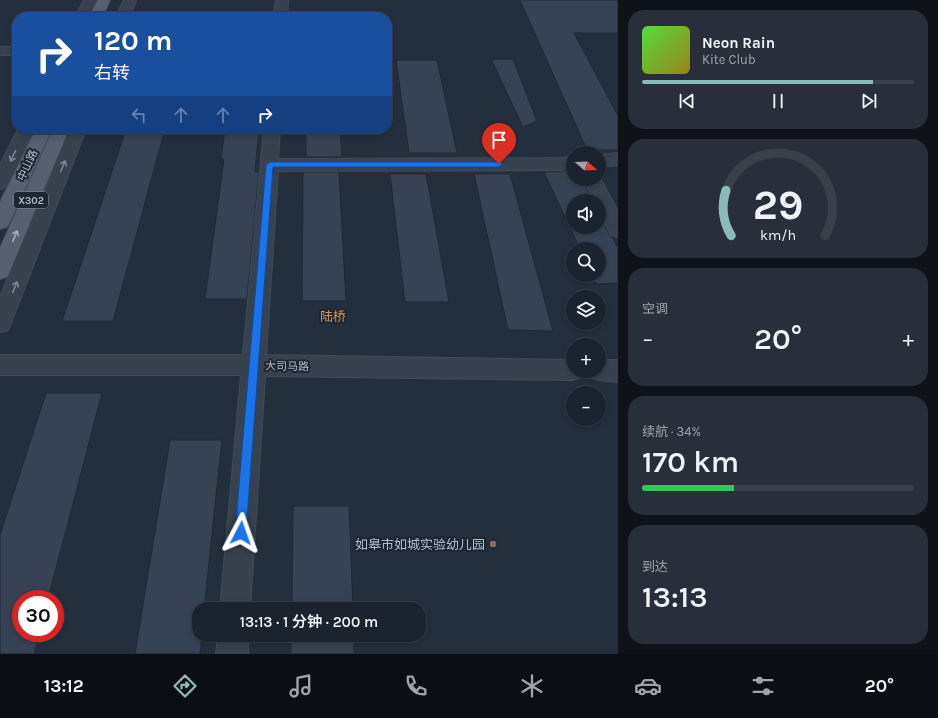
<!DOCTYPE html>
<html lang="zh">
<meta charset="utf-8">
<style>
:root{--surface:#1b232e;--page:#282f3a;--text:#f1f3f6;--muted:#a0a4aa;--line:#39404a;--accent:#8bbbb9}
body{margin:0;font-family:Karla,"Noto Sans SC",sans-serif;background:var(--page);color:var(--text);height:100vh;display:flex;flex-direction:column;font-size:15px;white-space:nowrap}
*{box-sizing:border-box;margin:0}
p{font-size:13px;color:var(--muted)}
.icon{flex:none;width:22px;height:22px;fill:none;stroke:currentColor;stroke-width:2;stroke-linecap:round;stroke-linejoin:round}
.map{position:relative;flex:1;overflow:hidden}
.sheet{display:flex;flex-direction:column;gap:10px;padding:10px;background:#0f1319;width:320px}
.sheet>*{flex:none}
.guide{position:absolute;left:12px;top:12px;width:380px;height:122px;border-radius:16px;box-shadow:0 2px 6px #0003,0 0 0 1px var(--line);background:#1a4fa0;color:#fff;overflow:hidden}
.needle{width:26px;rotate:109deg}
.fabs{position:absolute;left:566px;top:146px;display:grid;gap:8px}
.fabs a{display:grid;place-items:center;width:40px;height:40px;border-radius:50%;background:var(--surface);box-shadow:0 2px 6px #0003,0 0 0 1px var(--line);font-size:20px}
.speed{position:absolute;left:12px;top:590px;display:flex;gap:8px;font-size:20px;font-weight:700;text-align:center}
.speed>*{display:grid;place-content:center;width:52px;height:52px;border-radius:50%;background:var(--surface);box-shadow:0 2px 6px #0003,0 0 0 1px var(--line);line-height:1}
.speed .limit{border:6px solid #d22;background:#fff;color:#111}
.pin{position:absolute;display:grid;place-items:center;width:34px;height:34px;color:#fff;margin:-41px -17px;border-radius:50% 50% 50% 0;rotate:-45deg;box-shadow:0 0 4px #0007}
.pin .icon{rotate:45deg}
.me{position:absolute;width:44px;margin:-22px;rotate:4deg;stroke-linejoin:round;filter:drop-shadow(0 0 3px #0008)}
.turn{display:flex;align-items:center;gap:14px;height:84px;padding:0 16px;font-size:18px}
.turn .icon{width:52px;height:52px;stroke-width:2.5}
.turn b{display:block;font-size:28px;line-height:34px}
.lanes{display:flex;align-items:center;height:38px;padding:0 16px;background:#0003;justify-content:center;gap:20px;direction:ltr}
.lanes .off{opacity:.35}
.big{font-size:30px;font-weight:600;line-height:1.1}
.sheet .tile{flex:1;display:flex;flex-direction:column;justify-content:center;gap:6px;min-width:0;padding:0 14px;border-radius:16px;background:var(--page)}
.sheet .dial{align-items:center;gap:0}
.dial svg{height:104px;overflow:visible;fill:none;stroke:var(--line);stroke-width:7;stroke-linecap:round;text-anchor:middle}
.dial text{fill:var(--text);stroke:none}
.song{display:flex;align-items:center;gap:12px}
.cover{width:48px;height:48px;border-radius:6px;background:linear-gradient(135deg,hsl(110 70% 55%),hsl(50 70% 35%))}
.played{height:4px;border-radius:2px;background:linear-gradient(90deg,var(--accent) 85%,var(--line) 85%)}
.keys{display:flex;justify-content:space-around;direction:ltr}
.heat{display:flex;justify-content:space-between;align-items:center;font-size:22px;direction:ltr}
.charge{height:6px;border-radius:3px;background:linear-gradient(90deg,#34c759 34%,var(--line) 0)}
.trip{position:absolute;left:192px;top:602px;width:234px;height:40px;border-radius:16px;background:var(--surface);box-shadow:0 2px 6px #0003,0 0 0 1px var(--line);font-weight:600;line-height:40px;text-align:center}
.dock{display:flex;height:64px;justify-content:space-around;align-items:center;background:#0b0e12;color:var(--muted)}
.dock .icon{width:28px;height:28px}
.dock .on{color:var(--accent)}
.dock b{font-size:18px;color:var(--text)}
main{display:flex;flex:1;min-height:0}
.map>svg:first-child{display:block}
</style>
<main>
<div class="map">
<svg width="618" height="654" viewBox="0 0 618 654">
<rect width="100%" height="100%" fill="#242f3e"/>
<g fill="#364354" stroke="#1f2835">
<polygon points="520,0 618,0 618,33 574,33 618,116 618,150 587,150"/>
<polygon points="491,59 513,59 537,121 523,127"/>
<polygon points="396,60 437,60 457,153 409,153"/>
<polygon points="126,129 165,129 113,321 62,321"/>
<polygon points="225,129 259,129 255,172 259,172 247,299 205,299 224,159 221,159"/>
<polygon points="306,129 340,129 342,157 306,157"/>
<polygon points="573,170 573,179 582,179 592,201 573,201 573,227 599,227 599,214 610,236 612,237 618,248 618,283 596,284 592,275 599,275 599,249 580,249 544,172"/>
<polygon points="305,172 339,172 346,301 302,301 303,173"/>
<polygon points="390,174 426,174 449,302 405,302"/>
<polygon points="474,174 510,174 553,331 508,330"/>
<polygon points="46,393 102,393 48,599 21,599 21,633 40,633 34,654 0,654 0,535"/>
<polygon points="170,440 222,440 204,609 199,609 199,635 202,635 200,654 135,654"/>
<polygon points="293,506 349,506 353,609 292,609"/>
<rect x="291" y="635" width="63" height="19"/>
</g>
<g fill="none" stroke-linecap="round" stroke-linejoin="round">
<g stroke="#414a57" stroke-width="2">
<g id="minor">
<polygon points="84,0 96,0 89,17 75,17"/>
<polygon points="124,0 136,0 130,17 116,17"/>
<polygon points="276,0 288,0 287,17 273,17"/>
<rect x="0" y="47" width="17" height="8"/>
<polygon points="18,129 34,129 9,183 6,187 0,189 0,165"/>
<polygon points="70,129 86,129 11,323 8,330 0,332 0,297"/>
<polygon points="264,129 280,129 278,159 560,158 573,156 573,168 560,170 278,171 266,355 573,360 573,371 584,371 581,377 573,380 265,376 250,609 220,609 241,375 0,375 0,355 243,355"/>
<polygon points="618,153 618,165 599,167 599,155"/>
<polygon points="599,176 618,212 618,237 611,235 599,211 599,201 594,201 583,179 599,179"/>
<polygon points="599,360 618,360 618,382 599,380 591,377 588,371 599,371"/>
<polygon points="218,635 248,635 248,654 216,654"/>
</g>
</g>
<g stroke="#414a57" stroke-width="2">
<g id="major">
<polygon points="98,0 110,0 103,17 89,17"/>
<polygon points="36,129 52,129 10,222 7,227 0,229 0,202"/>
<polygon points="53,129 69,129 10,271 7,277 0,279 0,248"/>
</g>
</g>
<use href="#minor" fill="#38414e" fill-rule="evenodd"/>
<use href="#major" fill="#56606e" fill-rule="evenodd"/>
</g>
<defs><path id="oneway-shaft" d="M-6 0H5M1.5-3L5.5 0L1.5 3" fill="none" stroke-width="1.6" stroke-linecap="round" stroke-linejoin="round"/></defs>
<g stroke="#7c8592">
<use href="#oneway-shaft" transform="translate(13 156) rotate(116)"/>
<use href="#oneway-shaft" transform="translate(63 166) rotate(-68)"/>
<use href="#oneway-shaft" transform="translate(15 287) rotate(-68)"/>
</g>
<use stroke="#a1aab7" href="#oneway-shaft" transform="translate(15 236) rotate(-67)"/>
<polygon fill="#1a73e8" stroke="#114b97" points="270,162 499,162 503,164 499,167 273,167 246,533 245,537 241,539 237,537 235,533 266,165"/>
<circle fill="#8d6e63" stroke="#1d2633" stroke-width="1.5" cx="493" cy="544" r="4"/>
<g text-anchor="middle" stroke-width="4" stroke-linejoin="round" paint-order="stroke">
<rect fill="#1d2633" stroke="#878f9c" stroke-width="1" x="14" y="192" width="34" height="16" rx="3"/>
<g font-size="10" font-weight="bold" fill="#b4bcc9">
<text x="31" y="204">X302</text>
</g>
<g font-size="11" fill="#b4bcc9" stroke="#1d2633">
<text transform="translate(27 165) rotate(-65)" y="4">中山路</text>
<text transform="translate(287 366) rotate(1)" y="4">大司马路</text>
</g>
<g font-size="13" fill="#d59563" stroke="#1d2633">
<text x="333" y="321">陆桥</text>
</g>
<g font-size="13" fill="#b4bcc9" stroke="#1d2633" text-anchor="end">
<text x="485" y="549">如皋市如城实验幼儿园</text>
</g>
</g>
</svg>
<div class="fabs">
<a><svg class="needle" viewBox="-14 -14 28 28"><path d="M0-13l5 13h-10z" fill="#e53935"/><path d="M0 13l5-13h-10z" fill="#a0a4aa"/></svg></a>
<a><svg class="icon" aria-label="sound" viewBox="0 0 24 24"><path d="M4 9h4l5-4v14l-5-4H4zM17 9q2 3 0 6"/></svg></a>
<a><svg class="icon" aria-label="search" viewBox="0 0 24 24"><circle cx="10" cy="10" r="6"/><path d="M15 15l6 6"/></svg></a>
<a><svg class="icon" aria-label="layers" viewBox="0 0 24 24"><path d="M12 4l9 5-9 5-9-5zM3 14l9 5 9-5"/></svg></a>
<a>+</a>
<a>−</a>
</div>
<div class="speed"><div class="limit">30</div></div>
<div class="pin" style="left:499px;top:164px;background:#d93025"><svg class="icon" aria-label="arrive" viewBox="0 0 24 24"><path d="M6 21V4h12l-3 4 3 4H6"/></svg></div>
<svg class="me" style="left:241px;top:533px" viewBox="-20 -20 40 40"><path d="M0-17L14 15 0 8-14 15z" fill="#1a73e8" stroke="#fff" stroke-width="4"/></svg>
<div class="trip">13:13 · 1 分钟 · 200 m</div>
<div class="guide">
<div class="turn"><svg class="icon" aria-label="right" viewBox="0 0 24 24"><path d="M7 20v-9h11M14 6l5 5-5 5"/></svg><div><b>120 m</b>右转</div></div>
<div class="lanes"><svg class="icon off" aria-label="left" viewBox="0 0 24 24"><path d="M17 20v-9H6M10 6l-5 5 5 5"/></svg><svg class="icon off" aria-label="ahead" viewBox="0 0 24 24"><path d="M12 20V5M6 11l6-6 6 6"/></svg><svg class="icon off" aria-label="ahead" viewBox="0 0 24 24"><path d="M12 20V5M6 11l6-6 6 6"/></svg><svg class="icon" aria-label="right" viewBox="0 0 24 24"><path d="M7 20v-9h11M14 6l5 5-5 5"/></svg></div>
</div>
</div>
<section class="sheet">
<div class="tile">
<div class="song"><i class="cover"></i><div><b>Neon Rain</b><p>Kite Club</p></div></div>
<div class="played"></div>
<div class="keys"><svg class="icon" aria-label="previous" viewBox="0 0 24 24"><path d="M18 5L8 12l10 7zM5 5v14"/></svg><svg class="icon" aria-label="pause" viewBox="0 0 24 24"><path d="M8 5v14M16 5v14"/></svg><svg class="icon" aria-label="next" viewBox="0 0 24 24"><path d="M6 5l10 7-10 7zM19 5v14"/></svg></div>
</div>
<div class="tile dial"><svg viewBox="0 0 100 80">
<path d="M14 69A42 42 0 1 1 86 69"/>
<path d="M14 69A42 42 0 0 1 10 34" stroke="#8bbbb9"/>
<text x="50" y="56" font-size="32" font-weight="700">29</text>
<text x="50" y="72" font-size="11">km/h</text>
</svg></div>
<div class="tile"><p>空调</p>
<div class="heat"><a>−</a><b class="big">20°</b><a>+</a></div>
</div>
<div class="tile"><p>续航 · 34%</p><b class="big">170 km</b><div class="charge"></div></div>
<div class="tile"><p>到达</p><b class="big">13:13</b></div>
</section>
</main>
<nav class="dock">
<b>13:12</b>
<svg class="icon on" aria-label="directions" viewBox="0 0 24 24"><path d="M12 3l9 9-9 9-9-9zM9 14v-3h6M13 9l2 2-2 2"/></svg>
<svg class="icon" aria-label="music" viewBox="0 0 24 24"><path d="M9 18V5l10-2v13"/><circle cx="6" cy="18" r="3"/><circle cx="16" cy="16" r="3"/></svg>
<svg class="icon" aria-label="phone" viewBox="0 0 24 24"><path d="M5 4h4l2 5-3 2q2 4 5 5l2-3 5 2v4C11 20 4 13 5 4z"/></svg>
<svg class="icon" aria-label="climate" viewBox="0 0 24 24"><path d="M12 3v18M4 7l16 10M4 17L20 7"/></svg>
<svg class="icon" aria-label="car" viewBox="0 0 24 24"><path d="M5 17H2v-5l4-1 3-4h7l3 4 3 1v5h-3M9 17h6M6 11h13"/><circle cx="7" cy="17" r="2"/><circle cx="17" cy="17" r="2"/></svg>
<svg class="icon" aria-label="filters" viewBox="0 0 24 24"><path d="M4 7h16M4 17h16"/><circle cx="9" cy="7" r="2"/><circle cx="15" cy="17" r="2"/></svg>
<b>20°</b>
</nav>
